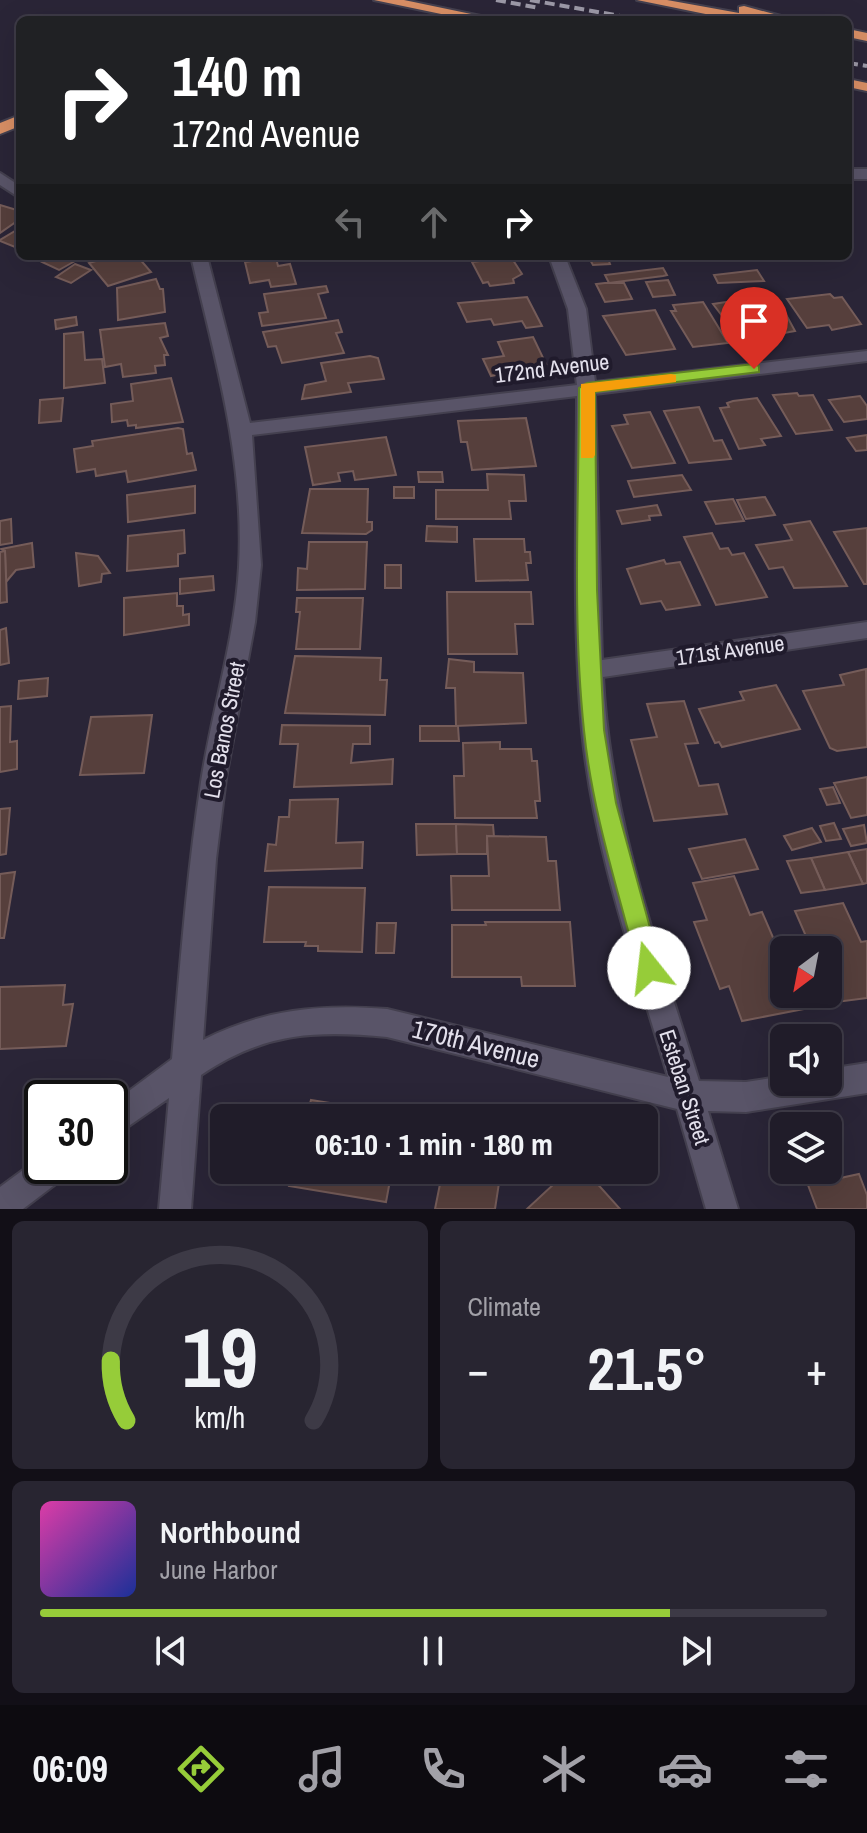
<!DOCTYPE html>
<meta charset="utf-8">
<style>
:root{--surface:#201c29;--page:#282531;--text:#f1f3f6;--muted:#a2a1a8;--line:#3d3a46;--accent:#96cc39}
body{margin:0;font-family:"Archivo Narrow",sans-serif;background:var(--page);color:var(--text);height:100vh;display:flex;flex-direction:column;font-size:30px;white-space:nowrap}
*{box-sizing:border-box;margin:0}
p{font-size:26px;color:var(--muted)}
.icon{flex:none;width:44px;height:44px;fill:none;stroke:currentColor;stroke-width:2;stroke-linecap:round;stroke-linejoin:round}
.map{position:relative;height:1209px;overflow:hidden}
.details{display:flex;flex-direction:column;gap:12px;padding:12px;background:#120f17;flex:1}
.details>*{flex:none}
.guide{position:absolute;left:16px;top:16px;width:836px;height:244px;border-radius:12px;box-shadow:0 8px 32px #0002,0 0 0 2px var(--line);background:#202124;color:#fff;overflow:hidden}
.needle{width:52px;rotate:212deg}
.tools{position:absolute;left:770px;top:936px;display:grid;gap:16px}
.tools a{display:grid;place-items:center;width:72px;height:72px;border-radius:12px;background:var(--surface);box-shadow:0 8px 32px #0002,0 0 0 2px var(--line);font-size:40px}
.speed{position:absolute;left:24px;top:1080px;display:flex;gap:16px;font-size:40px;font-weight:700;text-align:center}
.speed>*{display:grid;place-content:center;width:104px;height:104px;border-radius:50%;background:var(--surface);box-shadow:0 8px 32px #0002,0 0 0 2px var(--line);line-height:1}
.speed .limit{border:4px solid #111;border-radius:12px;background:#fff;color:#111}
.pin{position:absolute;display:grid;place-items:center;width:68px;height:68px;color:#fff;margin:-82px -34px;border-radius:50% 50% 50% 0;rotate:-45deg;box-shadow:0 0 8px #0007}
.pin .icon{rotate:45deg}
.me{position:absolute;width:88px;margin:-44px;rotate:344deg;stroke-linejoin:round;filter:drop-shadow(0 0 6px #0008)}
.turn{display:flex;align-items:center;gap:28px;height:168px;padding:0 24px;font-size:36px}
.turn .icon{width:104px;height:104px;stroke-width:2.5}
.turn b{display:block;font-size:56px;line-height:68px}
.lanes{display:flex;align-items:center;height:76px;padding:0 24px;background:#0003;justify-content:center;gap:40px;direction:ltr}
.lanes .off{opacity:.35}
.big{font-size:60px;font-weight:700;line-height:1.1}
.details .card{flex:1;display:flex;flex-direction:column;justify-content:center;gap:12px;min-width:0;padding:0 28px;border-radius:12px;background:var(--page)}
.details .dial{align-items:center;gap:0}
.dial svg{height:208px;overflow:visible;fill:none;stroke:var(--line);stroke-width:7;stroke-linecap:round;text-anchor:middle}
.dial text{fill:var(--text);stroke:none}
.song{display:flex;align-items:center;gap:24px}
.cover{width:96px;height:96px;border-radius:12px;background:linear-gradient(135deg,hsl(320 70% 55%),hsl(230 70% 35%))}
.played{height:8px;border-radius:4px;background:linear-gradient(90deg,var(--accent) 80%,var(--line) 80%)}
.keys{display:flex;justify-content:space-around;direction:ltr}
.heat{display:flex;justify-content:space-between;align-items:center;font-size:44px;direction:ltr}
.details .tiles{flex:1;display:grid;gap:12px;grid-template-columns:1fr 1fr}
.card:last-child{grid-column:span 2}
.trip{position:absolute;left:210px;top:1104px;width:448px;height:80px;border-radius:12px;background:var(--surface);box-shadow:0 8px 32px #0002,0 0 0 2px var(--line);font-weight:700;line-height:80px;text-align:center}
.tabs{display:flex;height:128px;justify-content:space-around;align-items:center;background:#0d0b10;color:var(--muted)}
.tabs .icon{width:56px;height:56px}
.tabs .selected{color:var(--accent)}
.tabs b{font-size:36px;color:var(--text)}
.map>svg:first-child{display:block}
</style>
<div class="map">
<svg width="867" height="1209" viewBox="0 0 867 1209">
<rect width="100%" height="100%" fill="#2a2537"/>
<g fill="#563f3c" stroke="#755c59" stroke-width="2">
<polygon points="0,205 20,211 20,219 0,233"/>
<polygon points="20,228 20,249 0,241 0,240"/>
<polygon points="84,256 59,270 42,262 49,256"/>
<polygon points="113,256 138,257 151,272 108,286 89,263"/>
<polygon points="583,256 607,256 610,264 593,265 589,258"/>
<polygon points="511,257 522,274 513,279 514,283 490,286 488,282 483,283 472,262"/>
<polygon points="276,258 278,266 290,264 296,284 271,287 269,280 250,283 245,262"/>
<polygon points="75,264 91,270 71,283 56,277"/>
<polygon points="663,268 667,275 663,276 609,283 605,275"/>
<polygon points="757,270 764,281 718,283 714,275"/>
<polygon points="156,279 160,289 163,289 165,312 118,320 117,288"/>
<polygon points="668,280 675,295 653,297 646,282"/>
<polygon points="605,283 624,283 632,299 605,302 596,284"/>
<polygon points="326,286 328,292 318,294 326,318 262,326 259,313 268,312 264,294"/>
<polygon points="830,294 834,298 842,297 861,324 832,330 829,325 807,328 787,299"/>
<polygon points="527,297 542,326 526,328 522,321 494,325 491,319 467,322 458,303"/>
<polygon points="752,298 760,310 783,309 795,331 734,342 724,326 748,323 743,316 723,317 713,304"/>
<polygon points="703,302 728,343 693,347 671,311 676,311 673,305"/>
<polygon points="655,310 675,349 626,355 603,316"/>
<polygon points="76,317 77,325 56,329 55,320"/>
<polygon points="338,320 342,332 336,333 344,353 282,363 276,346 268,347 263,332"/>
<polygon points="165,323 168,336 160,338 168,355 164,355 165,365 155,366 156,373 123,377 121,364 105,367 100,330"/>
<polygon points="83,332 85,360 102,359 105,383 64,388 64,334"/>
<polygon points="533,337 546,364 491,376 483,359 504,356 498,342"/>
<polygon points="370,356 378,358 384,379 348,383 351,392 302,399 305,385 326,381 321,363"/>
<polygon points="171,378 183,422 136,428 136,425 128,426 127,420 112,422 111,404 133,401 131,384"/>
<polygon points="797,393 799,396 813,395 832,430 796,434 773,395"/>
<polygon points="860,396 867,406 867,419 844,422 829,400"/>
<polygon points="63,398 61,421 39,423 40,400"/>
<polygon points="757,398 781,436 761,439 765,445 739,449 720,408 729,407 727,403 733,401"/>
<polygon points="699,407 714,441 722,440 731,459 689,463 664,411"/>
<polygon points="650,412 675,463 632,468 612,426 628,424 624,415"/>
<polygon points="526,418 536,466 472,470 467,442 461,442 458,421"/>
<polygon points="178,428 183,429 187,454 192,453 196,470 128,482 126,471 96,476 95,469 77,472 74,449 93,446 92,441"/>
<polygon points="867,435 867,450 856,451 847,438"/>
<polygon points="386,437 396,475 355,480 353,471 338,473 340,481 313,485 305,447"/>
<polygon points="418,472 442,472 443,482 419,482"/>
<polygon points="487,474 524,475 526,501 509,501 511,519 436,519 436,490 488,490"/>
<polygon points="682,475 691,490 634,497 628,481"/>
<polygon points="195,486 195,513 128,522 127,495"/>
<rect x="394" y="487" width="20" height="11"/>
<polygon points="310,489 368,489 367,522 372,522 372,530 366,534 302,533"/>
<polygon points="765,497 775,515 746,519 737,500"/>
<polygon points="733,499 744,521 716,524 705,502"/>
<polygon points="657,505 661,515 649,516 650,520 622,524 617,511"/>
<polygon points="11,519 12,543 0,545 0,521"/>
<polygon points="810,521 847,586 794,588 783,567 769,569 756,545 792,540 784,525"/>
<polygon points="427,526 457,527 457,542 426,541"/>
<polygon points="867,528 867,584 864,584 834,532"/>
<polygon points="184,530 185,553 178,554 178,566 127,571 128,536"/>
<polygon points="712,533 720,549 728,548 732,555 744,553 767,597 716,605 684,537"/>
<polygon points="474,539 524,539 525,552 530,552 531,563 526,563 528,580 476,581"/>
<polygon points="309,542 367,542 365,589 297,590 298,568 307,569"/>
<polygon points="32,543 34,567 16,570 6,582 5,551 1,549"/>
<polygon points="5,551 7,602 0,603 0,552"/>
<polygon points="76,553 98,556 110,573 102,574 101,582 79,586"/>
<polygon points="664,560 666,564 680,562 700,605 666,610 661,601 641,604 627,569"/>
<rect x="385" y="565" width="16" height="23"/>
<polygon points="213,576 214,590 180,594 180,579"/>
<polygon points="447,592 531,592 533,624 515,624 517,654 448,654"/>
<polygon points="177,593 177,606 183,606 183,615 189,614 189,625 124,635 124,598"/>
<polygon points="297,598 363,598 360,649 296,649 300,612 296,612"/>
<polygon points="6,628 9,663 0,665 0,630"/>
<polygon points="295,656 381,658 380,680 387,680 385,715 285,713"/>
<polygon points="449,659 474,662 474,672 523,673 526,723 456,726 455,688 446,688"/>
<polygon points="866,669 867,747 837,751 830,748 803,691 844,685 840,675"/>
<polygon points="48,678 47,696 18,699 19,681"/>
<polygon points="776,685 800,729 722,747 719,742 715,743 699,709 744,700 740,692"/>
<polygon points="684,701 698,743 685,744 699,786 718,784 727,814 654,821 631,740 657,737 647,704"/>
<polygon points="11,706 10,742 17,741 17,769 0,772 0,707"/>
<polygon points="152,715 144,773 80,775 91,717"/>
<polygon points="282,725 370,726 370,744 353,744 351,763 393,759 392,784 294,787 298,744 280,744"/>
<polygon points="420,726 458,726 459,741 420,741"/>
<polygon points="500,742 500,749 531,749 532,761 537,761 540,801 535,801 537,818 455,818 454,776 464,776 463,743"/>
<polygon points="867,777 867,815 851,818 834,783"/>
<polygon points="833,787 840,803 827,805 820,789"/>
<polygon points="338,799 336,843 363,842 362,868 265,871 268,844 276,845 279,817 289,817 290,800"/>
<polygon points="10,808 6,854 0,855 0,809"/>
<polygon points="834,823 841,839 826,841 820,826"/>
<polygon points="416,824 456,824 457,854 417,855"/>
<polygon points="456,824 493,825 494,837 487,836 487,854 457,854"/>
<polygon points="864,825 867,843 851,846 843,829"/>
<polygon points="812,828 821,842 792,850 784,836"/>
<polygon points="487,836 546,837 548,861 556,861 560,910 452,910 451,876 489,876"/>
<polygon points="745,839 758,869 702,879 689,849"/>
<polygon points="867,849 867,883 863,884 848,852"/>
<polygon points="848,852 863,884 825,890 811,858"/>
<polygon points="811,858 825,890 801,893 787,861"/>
<polygon points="15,872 4,938 0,938 0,874"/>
<polygon points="734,876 750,915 762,912 784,963 784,994 797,994 804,1009 742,1021 729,986 720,989 694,922 707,920 693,883"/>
<polygon points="269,887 365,888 362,952 318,951 318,946 305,946 306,942 264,942"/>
<polygon points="843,903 861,942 867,941 867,998 821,1004 817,994 828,994 828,950 812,950 795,911"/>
<polygon points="485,922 570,922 575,986 522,986 521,977 452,977 452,925 486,925"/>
<polygon points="377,923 396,923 394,953 376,953"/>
<polygon points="65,985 63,1005 73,1004 66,1046 0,1049 0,987"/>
<polygon points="311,1100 374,1110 376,1105 403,1111 402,1118 306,1118"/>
<polygon points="293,1170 392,1170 386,1202 289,1186"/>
<polygon points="413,1170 501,1170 495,1209 435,1209 440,1184 411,1179"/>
<polygon points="569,1170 585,1170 620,1209 527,1209"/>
<polygon points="859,1174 867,1195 867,1209 817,1209 808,1185"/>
</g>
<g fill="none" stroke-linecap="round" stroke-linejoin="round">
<g stroke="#44404f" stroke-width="4">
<g id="minor">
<rect x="848" y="169" width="19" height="10"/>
<polygon points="0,173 20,186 20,198 0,185"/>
<path d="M191,256H207L250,423L577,385L568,309L549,256H565L586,309L595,382L867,351V361L595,394L602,660L867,622V638L603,677C610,817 658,949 699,1081L746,1082L784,1076V1082H828V1069L867,1063V1093L746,1112L708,1111L738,1209H706L677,1109L387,1037C314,1030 263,1033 201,1075L191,1209H159L169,1098L110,1139V1105L172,1059C180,967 187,874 201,782C212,710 235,639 239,567C245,460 215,358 191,256ZM577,396C577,507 572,620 582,730C593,848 635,964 668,1077L387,1009C320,1004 264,1009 203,1040L216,859L226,778L255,622L261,565L252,435Z"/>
<polygon points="42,1156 42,1166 70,1166 65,1177 23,1209 0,1209 0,1187"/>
</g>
</g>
<g stroke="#44404f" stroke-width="4">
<g id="motorway">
<polygon points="374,0 404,0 500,20 470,20"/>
<polygon points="637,0 667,0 739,13 739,7 744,6 796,20 735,20"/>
<polygon points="848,29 867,33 867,41 848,37"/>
<polygon points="848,79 867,83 867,91 848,87"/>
<polygon points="20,115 20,126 0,134 0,123"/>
</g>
</g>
<use href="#minor" fill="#595468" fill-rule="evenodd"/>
<use href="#motorway" fill="#d98f65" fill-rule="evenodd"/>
<g stroke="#9c99a7" stroke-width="4" stroke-dasharray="10 5" stroke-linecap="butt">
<polyline points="496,0 539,8"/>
<polyline points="530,0 643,20"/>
<polyline points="848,63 867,66"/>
</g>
</g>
<path fill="#96cc39" stroke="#628525" stroke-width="2" d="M754,364L759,366V372L595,392L597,590L604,730L616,803L661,968L658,976L649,979L641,976L638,968C618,890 592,811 584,730C572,617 579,501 579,388L587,383Z"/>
<polygon fill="#f59e0b" points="671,374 676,375 676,382 595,392 595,455 593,458 581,458 581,384"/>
<g text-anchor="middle" stroke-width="8" stroke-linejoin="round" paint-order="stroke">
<g font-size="22" fill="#e3e0ec" stroke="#201b2c">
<text transform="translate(552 368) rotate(-7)" y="8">172nd Avenue</text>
<text transform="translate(730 650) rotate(-8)" y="8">171st Avenue</text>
<text transform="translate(224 730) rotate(-79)" y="8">Los Banos Street</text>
<text transform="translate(685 1087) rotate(72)" y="8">Esteban Street</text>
</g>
<g font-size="26" fill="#e3e0ec" stroke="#201b2c">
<text transform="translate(476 1044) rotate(14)" y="9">170th Avenue</text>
</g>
</g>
</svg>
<div class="tools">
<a><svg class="needle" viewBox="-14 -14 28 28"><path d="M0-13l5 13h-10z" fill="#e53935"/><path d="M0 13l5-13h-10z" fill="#a2a1a8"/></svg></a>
<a><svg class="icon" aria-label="sound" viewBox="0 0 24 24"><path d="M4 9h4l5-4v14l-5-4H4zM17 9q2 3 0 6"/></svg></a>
<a><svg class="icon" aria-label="layers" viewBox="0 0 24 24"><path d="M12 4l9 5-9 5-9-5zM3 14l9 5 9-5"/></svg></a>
</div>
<div class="speed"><div class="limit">30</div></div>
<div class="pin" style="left:754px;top:369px;background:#d93025"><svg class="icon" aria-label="arrive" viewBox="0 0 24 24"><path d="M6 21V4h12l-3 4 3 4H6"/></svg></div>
<svg class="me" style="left:649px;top:968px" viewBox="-20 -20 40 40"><circle r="19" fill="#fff"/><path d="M0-13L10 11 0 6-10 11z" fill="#96cc39"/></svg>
<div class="trip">06:10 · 1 min · 180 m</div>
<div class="guide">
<div class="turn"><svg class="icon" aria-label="right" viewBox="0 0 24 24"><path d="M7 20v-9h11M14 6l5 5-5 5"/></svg><div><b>140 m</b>172nd Avenue</div></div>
<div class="lanes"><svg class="icon off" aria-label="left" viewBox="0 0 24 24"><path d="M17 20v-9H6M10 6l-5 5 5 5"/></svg><svg class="icon off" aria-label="ahead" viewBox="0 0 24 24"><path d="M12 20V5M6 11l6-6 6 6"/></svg><svg class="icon" aria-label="right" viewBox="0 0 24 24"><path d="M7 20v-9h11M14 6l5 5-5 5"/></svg></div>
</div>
</div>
<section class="details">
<div class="tiles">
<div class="card dial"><svg viewBox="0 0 100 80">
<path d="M14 69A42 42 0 1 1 86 69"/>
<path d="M14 69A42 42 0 0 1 8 46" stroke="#96cc39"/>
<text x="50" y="56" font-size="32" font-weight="700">19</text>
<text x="50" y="72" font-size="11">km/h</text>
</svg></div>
<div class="card"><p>Climate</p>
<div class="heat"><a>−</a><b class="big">21.5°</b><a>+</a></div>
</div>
<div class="card">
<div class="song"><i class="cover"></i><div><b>Northbound</b><p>June Harbor</p></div></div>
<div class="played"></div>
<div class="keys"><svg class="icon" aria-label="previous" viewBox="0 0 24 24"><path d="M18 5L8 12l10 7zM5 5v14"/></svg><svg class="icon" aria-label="pause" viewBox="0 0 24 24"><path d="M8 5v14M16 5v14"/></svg><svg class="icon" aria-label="next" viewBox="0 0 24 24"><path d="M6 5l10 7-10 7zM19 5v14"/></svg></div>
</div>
</div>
</section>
<nav class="tabs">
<b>06:09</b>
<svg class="icon selected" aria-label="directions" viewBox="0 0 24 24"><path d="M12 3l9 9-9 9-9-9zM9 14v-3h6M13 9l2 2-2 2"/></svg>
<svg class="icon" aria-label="music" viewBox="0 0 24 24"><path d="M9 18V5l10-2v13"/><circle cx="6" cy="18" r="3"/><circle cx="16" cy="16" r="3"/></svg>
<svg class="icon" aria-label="phone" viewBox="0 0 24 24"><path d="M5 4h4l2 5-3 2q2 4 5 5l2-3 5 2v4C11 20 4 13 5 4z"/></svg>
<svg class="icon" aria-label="climate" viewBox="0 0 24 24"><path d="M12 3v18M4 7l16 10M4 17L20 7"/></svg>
<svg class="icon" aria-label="car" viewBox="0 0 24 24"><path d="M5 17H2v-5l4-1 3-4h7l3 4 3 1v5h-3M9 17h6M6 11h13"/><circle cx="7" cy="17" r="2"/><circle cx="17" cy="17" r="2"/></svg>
<svg class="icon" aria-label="filters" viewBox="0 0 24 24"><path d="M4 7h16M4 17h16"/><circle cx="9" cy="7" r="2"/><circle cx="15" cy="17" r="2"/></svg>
</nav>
